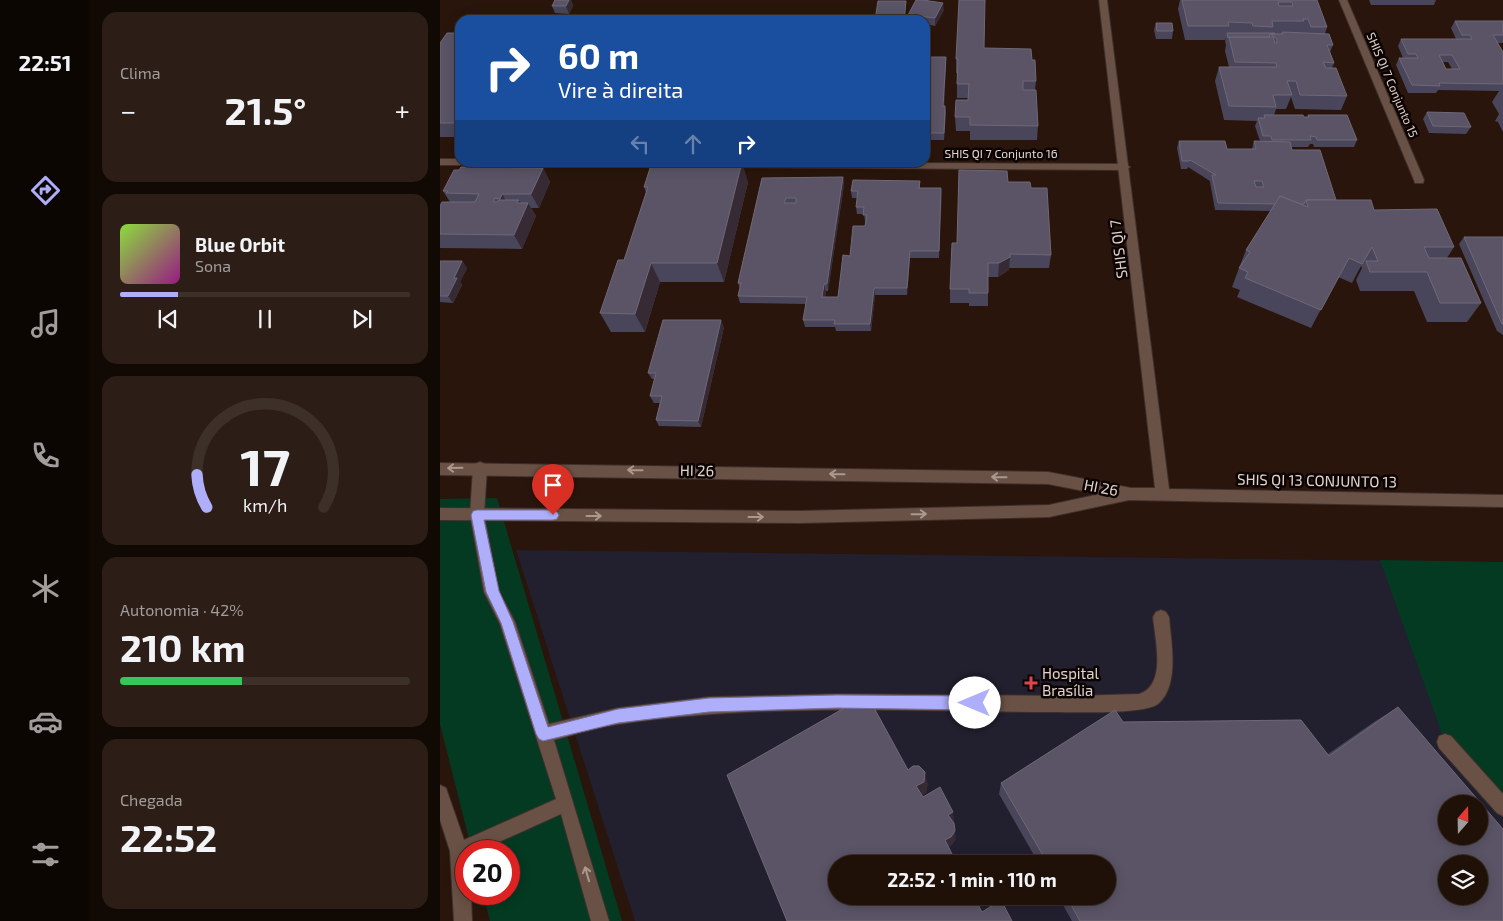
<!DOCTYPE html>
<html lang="pt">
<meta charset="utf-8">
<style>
:root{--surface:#1f1008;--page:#2c1e16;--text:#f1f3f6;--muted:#a19d9c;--line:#3c3029;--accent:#afaefa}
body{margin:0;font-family:"Exo 2",sans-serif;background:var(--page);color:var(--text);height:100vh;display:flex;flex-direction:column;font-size:19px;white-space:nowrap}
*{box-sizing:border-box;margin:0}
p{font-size:16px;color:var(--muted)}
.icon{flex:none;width:28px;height:28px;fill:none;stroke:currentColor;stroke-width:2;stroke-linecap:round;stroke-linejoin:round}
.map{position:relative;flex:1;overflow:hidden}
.panel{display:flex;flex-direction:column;gap:12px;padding:12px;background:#110904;width:350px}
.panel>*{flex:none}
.guide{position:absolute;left:15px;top:15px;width:475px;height:152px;border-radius:15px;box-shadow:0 2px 12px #0003,0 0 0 1px var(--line);background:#1a4fa0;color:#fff;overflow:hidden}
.needle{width:32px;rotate:20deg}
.controls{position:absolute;left:998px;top:795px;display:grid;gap:10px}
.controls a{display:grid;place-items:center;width:50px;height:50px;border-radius:50%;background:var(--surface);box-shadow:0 2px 12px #0003,0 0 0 1px var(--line);font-size:25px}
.speed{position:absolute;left:15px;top:840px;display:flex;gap:10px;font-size:25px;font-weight:700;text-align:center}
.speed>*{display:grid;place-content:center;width:65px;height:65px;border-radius:50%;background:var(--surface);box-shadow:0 2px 12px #0003,0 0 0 1px var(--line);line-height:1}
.speed .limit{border:8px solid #d22;background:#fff;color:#111}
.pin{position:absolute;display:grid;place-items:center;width:42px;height:42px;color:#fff;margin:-51px -21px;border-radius:50% 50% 50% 0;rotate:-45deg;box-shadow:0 0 5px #0007}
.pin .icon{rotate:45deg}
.me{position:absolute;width:55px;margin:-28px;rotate:270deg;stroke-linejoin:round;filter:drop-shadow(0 0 4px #0008)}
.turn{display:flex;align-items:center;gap:18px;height:105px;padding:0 20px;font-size:22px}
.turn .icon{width:65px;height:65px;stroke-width:2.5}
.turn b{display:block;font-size:35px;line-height:42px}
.lanes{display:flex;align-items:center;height:48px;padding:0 20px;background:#0003;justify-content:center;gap:25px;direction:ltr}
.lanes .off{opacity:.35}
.big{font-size:38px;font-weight:700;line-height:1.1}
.panel .widget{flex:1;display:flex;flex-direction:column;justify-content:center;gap:8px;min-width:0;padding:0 18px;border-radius:15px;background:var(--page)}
.panel .dial{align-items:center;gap:0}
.dial svg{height:130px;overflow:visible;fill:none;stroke:var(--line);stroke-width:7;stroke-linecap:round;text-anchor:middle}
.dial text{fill:var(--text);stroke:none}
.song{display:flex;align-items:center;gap:15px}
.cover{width:60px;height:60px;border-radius:8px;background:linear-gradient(135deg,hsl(90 70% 55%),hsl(310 70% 35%))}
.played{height:5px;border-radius:2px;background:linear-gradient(90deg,var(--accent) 20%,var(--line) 20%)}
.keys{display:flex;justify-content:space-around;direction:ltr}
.heat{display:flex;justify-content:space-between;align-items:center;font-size:28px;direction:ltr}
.charge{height:8px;border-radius:4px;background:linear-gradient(90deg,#34c759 42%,var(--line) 0)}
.trip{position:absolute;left:388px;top:855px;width:288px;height:50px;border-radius:25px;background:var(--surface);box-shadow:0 2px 12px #0003,0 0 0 1px var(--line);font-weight:700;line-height:50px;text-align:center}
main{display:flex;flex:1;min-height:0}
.tab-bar{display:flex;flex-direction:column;width:90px;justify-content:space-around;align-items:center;background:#0c0603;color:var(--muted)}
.tab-bar .icon{width:35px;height:35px}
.tab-bar .current{color:var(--accent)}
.tab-bar b{font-size:22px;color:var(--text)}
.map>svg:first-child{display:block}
</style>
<main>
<nav class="tab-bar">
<b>22:51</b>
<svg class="icon current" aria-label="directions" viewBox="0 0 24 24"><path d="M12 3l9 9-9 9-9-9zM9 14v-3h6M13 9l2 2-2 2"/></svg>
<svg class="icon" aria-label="music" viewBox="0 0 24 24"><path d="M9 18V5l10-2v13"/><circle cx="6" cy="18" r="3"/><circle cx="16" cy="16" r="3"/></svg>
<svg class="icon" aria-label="phone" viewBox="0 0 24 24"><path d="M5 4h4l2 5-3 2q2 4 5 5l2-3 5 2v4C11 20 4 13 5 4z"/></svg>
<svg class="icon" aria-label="climate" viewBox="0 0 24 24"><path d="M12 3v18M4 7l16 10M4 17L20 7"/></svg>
<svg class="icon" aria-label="car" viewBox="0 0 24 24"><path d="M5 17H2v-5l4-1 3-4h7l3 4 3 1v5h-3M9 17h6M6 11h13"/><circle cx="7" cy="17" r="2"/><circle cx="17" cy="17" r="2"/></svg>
<svg class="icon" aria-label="filters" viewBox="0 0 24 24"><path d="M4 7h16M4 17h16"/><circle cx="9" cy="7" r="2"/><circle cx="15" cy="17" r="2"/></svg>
</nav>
<section class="panel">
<div class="widget"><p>Clima</p>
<div class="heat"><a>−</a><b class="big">21.5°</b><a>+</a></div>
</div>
<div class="widget">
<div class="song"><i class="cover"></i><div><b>Blue Orbit</b><p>Sona</p></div></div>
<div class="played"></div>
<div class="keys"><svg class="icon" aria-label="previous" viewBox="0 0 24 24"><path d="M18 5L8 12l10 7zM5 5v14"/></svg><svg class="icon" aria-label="pause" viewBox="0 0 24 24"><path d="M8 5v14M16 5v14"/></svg><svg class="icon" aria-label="next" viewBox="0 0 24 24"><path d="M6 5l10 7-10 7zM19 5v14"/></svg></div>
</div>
<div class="widget dial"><svg viewBox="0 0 100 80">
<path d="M14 69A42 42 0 1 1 86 69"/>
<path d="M14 69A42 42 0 0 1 8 49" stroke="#afaefa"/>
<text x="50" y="56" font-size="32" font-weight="700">17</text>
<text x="50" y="72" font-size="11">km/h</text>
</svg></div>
<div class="widget"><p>Autonomia · 42%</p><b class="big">210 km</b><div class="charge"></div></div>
<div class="widget"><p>Chegada</p><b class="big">22:52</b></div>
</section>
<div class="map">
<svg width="1063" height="921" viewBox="0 0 1063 921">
<rect width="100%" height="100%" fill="#29150b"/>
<path fill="#221f2f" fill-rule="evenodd" d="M76,550L1063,562V921H195ZM1006,804H1039V836H1006ZM396,864H666V896H396ZM1006,864H1039V896H1006Z"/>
<g fill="#043a22">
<polygon points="57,498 182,921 50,921 43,894 69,894 69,851 32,851 0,724 0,499"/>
<polygon points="940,560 1063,562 1063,804 1005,742"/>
</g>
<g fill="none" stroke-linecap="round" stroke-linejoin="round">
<g stroke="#3f302d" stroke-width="2">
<g id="service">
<path d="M40,462L45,464L47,468L44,515L59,591L75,622L109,724L178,708L269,697L397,694L634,696L699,694C727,685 715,640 713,617L716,612L721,610L726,612L729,617C731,641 740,686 718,704C703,715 631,712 610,712C467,711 322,703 180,724C158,727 136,734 114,740L169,921H151L121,814L39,851H26V894H31L32,921H14L10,851L0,820V785L6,788L24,840L116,799L60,624L44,592L30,515L33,468L35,464Z"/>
<polygon points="1005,734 1011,736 1063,794 1063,816 1057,813 999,748 997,742 999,736"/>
</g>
</g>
<g stroke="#3f302d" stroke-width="2">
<g id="minor">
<polygon points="899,0 907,0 984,180 983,183 975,183 974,180"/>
<polygon points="0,159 20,159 20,162 25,162 20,165 0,165"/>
<polygon points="102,162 234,162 234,163 229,166 107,165"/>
<polygon points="282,162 685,164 690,167 685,170 286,167 282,166"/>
</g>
</g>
<g stroke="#3f302d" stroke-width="2">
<polygon id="tertiary" points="659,0 667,0 729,489 1063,495 1063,507 689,500 609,517 360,523 0,520 0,508 360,511 609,505 660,494 608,484 0,475 0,463 608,472 691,488 715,488"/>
</g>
<use href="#service" fill="#6a5145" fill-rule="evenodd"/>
<use href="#minor" fill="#6a5145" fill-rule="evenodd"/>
<use href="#tertiary" fill="#6a5145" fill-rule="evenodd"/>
</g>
<g fill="#49455a" fill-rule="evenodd">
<polygon points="115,0 131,0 133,6 129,14 115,13 112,6"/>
<polygon points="740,0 877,0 887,27 885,34 893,45 890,52 894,63 892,68 907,96 901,110 855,109 851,97 846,109 836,109 834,115 864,117 867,117 868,115 917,140 914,147 874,147 873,144 870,144 868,147 851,147 852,150 896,200 934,210 1014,247 1007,258 1041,303 1027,322 987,322 974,291 920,291 916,280 922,268 921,266 912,283 898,277 871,328 797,297 800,290 792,287 799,268 806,250 831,211 775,210 770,182 770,181 748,167 747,169 741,169 737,148 739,141 787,149 812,149 814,141 820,141 815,126 817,121 784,120 775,81 779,67 789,67 785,51 786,45 785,41 786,37 785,40 745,40 738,9"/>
<polygon points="929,0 996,0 994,5 931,5"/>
<polygon points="504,10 495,26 485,24 485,20 468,20 468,15"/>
<path d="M1015,21H1063V43H1057L1063,52V132L1058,122L1055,121L1059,114L1052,102L1059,91L998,90L996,93H968L956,65L959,58H963L958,46L961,39H1016L1011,28ZM1003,62H1008L1012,69H1006Z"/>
<polygon points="716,23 733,31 732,39 716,39 714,30"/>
<polygon points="20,33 20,137 0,137 0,43"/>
<polygon points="544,48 592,60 596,81 595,90 598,126 597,140 530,140 530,131 516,131 515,117 528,100 528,98 517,98 517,73 516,73 516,59"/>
<polygon points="485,57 506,57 504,106 505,106 506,113 504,140 485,140"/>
<polygon points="987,112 1031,127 1026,134 989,133 983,119"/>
<polygon points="103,168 110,182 99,208 91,208 96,216 82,249 0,248 0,206 10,202 3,191"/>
<polygon points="403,177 404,185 388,291 386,291 385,297 398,297 410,256 425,226 426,222 425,222 424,214 417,214 416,207 417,198 412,198 411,191 480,181 480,188 501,188 499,258 470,258 467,295 435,295 431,331 396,331 395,327 365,327 363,320 366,304 300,303 298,296 300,289 298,283 322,178"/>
<polygon points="308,182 284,282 220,282 205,332 171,332 160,313 184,260 206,193 204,187"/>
<polygon points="568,182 591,188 611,255 609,268 569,268 569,270 558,277 548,277 548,306 529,306 529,303 510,303 510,289 517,243"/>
<polygon points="1024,237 1063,237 1063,335 1057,331 1019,244"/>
<polygon points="0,261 22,261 27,268 20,282 22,285 13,303 0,302"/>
<polygon points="284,327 261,427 219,426 216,420 220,403 214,403 210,396 215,379 212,379 208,373"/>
<polygon points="958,707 1063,921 632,921 618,896 666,896 666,864 599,864 559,794 561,783 683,722 888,754 934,722"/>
</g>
<g fill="#362b35">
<polygon points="129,0 131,0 133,6 129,14 126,6"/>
<polygon points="466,1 466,8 465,20 464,20"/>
<polygon points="503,3 504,10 495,26 495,18"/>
<polygon points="506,57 506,64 504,113 503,106"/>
<polygon points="20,116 20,130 16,123"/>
<polygon points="302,162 308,182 284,282 277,263"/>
<polygon points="103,168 110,182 99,208 91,194"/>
<polygon points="403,177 404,185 388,291 387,284"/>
<polygon points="501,188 502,196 499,258 499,251"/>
<polygon points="62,194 70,208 68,212 60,199"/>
<polygon points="79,200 85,210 88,203 96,216 82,249 74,235 77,203"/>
<polygon points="470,251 470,258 467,295 467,288"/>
<polygon points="570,257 569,270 558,277 559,263"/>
<polygon points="22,261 27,268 20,282 22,285 13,303 8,296 14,278"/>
<polygon points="211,263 220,282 205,332 195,314"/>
<polygon points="384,284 386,291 384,304 382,297"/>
<polygon points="434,288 435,295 431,331 430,324"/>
<polygon points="281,320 284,327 261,427 258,421"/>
<polygon points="485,772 488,784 486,793 479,797 476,786"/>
<polygon points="513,812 514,821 509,824 508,815"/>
<polygon points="515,831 516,839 512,845 507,848 505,840"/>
<polygon points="535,896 540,896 534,901 534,897"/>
</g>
<g fill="#5a5466" stroke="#6f6876" fill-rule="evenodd">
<polygon points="115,0 129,0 126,6 112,6"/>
<polygon points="476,0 483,0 503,3 495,18 468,15"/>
<polygon points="519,0 545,0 544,48 591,49 592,60 595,60 596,81 583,81 583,90 596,90 598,126 530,125 530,117 515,117 516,100 528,100 529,84 517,84 518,59 516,59"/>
<path d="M742,0H877L887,27H871L868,19H863L864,21H832L833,27L813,26L812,23L788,22L789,26H748ZM838,2H852L853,6H839Z"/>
<polygon points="438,1 466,1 464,20 435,20"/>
<path d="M1015,21H1063V35H1053L1063,52V84L999,83L1000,86L972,85L959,58H978L976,54H968L961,39H1032L1030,35H1022ZM999,55H1012L1020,69H1006Z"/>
<polygon points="716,23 732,23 733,31 717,31"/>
<polygon points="842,32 889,34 893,45 887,45 894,63 883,62 886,68 896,68 907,96 860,95 856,81 847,81 852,95 833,95 836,107 789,106 779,67 837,67 836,63 795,62 789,37 833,37 835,43 837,43 837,39 830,34 843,34"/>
<polygon points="7,33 20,33 20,116 16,123 0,123 0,43"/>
<polygon points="787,33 835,33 835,34 830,34 829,37 789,37 788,38"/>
<polygon points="485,57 506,57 503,106 505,106 504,133 485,133"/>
<polygon points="987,112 1024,113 1031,127 993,126"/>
<polygon points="824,115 863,115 864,117 869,117 868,115 907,115 917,140 877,140 876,137 870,136 871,140 832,140 831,136 823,136 818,118 825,118"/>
<path d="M739,141H785L787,149H816L814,141L850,142L852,150H880L896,200H866L864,204H861L840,196L836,204L778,203L772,175H776L750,160L749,161H742ZM814,181H822L824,187H816Z"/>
<polygon points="212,162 302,162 277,263 211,263 195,314 160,313 178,260 184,260 208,187 204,187"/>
<polygon points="21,167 103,168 91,194 62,194 60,199 55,198 53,202 57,202 59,200 79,200 77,203 88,203 74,235 0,234 0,206 2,202 35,202 39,194 6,193 8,191 3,191 14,170 19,170"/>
<polygon points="519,170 567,171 568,182 590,182 591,188 607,188 611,255 570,254 570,257 559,263 548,263 548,293 529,293 529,289 510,289 512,243 517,243"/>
<path d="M403,177L387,284H384L382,297H398L403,255L410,256L413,226H425L427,215H423L424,207H416L418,191H411L413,180L480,181L479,188H501L499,251H470L467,288H434L430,324H394L395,320H363L367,297L298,296L301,283H298L322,178ZM346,198H356V203H344Z"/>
<polygon points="840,196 868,207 866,200 931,200 934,210 997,209 1014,247 984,247 989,258 1021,258 1041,303 1000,303 987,272 930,272 926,261 938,261 932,247 922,264 909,258 881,310 805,278 808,272 799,268 810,252 806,250"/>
<polygon points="1024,237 1063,237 1063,324 1062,324"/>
<polygon points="0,261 22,261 14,278 17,278 8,296 0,296"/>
<polygon points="223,320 281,320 258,421 216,420 222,396 210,396 216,373 208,373"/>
<polygon points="427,695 468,770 473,766 479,766 485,772 484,782 476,786 483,797 500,787 513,812 508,815 514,823 515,831 511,837 505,840 517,864 396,864 396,896 535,896 534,897 542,912 561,900 572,921 347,921 287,775"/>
<path d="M958,707L1063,829V921H640L626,896H666V864H608L561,783L675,710L683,722L861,720L889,756ZM1006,804H1039V836H1006ZM1006,864H1039V896H1006Z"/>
</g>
<defs><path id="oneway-shaft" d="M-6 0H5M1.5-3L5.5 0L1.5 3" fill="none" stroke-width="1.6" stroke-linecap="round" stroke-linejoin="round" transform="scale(1.25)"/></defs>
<g stroke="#ab988f">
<use href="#oneway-shaft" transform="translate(15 468) rotate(179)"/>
<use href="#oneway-shaft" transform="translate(195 470) rotate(-179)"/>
<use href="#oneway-shaft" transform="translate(397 474) rotate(-179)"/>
<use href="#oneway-shaft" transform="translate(559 477) rotate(-179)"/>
<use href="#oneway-shaft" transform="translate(479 514) rotate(-1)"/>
<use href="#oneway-shaft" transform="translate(154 516)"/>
<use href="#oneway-shaft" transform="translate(316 517)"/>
<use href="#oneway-shaft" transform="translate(147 874) rotate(-106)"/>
</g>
<polygon fill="#afaefa" stroke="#7271a2" points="37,510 113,510 117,512 119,515 117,519 113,520 44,520 59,591 73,622 108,727 178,709 269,698 397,695 535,696 540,698 542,703 540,708 535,710 397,708 269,712 178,723 103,741 99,739 96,734 61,623 46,592 31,515 33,511"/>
<path fill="#e0444e" stroke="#0b0402" stroke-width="2" d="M588.5 675.5h5v5h5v5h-5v5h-5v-5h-5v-5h5z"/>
<g text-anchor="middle" stroke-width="5" stroke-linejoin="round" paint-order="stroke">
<g font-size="12" fill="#e1d2cc" stroke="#0b0402">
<text transform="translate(952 85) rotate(67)" y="4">SHIS QI 7 Conjunto 15</text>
<text x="561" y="158">SHIS QI 7 Conjunto 16</text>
</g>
<g font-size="15" fill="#e1d2cc" stroke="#0b0402">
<text transform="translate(679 249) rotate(-97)" y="5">SHIS QI 7</text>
<text transform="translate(257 471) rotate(1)" y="5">HI 26</text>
<text transform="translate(877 481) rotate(1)" y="5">SHIS QI 13 CONJUNTO 13</text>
<text transform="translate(661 488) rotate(11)" y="5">HI 26</text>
</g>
<g font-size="15" fill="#e1d2cc" stroke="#0b0402" text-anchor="start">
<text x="602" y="679">Hospital<tspan x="602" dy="17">Brasília</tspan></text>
</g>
</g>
</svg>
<div class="controls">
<a><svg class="needle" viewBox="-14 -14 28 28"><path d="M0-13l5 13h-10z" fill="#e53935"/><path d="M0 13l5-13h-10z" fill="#a19d9c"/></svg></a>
<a><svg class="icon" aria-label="layers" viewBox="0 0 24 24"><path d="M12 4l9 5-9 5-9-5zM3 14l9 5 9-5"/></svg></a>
</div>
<div class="speed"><div class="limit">20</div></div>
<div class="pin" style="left:113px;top:515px;background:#d93025"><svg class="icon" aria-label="arrive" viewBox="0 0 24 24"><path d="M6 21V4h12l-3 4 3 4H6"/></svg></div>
<svg class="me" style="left:535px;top:703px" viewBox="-20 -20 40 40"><circle r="19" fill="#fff"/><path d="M0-13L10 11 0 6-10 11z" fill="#afaefa"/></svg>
<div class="trip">22:52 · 1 min · 110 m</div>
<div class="guide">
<div class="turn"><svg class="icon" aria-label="right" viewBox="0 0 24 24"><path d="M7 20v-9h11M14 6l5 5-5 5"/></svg><div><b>60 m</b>Vire à direita</div></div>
<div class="lanes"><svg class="icon off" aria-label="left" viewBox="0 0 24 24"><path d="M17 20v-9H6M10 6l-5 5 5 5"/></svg><svg class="icon off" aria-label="ahead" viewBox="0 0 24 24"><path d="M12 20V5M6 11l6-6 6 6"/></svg><svg class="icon" aria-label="right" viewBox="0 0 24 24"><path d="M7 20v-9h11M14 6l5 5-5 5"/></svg></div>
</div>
</div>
</main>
